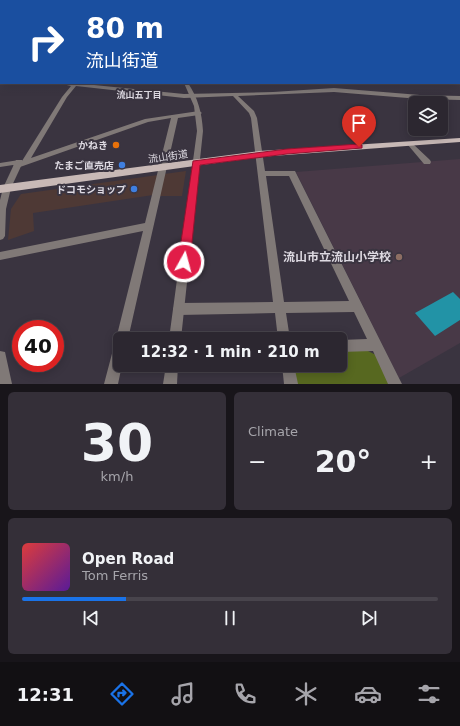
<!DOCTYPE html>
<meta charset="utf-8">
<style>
:root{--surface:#2c2730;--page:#342f38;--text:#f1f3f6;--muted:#a6a5ab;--line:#48444c;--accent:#1a73e8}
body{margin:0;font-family:"DejaVu Sans","Noto Sans JP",sans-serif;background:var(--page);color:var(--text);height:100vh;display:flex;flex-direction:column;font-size:15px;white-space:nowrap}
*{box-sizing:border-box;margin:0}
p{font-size:13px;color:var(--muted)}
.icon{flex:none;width:22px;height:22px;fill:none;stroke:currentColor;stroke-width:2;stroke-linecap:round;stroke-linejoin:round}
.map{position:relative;height:384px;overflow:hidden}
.sheet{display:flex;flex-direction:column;gap:8px;padding:8px;background:#18151a;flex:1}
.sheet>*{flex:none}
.banner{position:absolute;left:0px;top:0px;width:460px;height:84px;box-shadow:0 2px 10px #0003,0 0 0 1px var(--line);background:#1a4fa0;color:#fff;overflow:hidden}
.controls{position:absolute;left:408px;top:96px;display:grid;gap:8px}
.controls a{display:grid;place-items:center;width:40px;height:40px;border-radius:6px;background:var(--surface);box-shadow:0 2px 10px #0003,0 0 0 1px var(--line);font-size:20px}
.speed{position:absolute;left:12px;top:320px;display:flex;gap:8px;font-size:20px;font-weight:700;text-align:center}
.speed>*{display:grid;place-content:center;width:52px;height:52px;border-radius:50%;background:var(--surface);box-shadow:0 2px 10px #0003,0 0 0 1px var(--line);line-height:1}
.speed .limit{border:6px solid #d22;background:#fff;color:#111}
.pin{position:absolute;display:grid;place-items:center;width:34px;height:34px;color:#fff;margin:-41px -17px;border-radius:50% 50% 50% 0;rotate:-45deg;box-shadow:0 0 4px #0007}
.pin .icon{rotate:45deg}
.me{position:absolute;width:44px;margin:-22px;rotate:7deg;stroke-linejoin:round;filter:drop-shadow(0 0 3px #0008)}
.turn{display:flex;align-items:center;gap:14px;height:84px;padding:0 20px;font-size:18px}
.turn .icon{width:52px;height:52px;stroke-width:2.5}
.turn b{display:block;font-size:28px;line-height:34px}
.big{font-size:30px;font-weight:700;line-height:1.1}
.sheet .tile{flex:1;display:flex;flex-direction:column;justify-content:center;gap:6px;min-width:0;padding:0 14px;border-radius:6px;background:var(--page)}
.sheet .dial{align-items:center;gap:0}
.dial b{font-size:52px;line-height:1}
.song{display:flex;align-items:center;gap:12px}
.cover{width:48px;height:48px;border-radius:6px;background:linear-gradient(135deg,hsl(0 70% 55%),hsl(270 70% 35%))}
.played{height:4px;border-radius:2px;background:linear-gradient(90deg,var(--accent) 25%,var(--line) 25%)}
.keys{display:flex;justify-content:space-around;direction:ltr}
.heat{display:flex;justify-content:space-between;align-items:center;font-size:22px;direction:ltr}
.sheet .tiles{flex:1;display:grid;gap:8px;grid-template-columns:1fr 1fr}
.tile:last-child{grid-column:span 2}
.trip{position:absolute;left:113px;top:332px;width:234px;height:40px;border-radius:6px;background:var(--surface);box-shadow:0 2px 10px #0003,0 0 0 1px var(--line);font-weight:700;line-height:40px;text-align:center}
.menu{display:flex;height:64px;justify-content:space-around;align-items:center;background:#121013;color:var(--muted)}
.menu .icon{width:28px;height:28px}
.menu .selected{color:var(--accent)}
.menu b{font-size:18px;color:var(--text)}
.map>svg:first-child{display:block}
</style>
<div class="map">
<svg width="460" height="384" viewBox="0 0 460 384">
<rect width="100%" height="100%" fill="#3a3440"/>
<g fill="#4e3935">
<polygon points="186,171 182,196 159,196 164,174"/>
<polygon points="158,175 153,195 33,213 34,231 8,240 11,209 21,194"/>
</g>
<polygon fill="#483947" points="460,159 460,343 399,378 296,172"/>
<polygon fill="#576820" points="340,351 368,351 376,355 389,384 296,384 293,365 340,365"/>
<polygon fill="#2293a6" points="453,292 460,299 460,320 435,336 415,313"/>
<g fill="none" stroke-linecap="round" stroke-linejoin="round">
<g fill="#807977" fill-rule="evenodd">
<rect x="0" y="75" width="1" height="2"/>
<path d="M58,83H74L184,94L273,92L334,88L420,95L460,96V100L420,99L334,92L238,96L254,111L257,118L265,171H295L402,384H388L373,351L340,352V340L367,339L354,312L286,313L290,339H278L275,313L179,315L175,313L173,309L175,305L179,303L273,302L251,118L249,113L233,96L184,98L76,86L67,97L31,158L145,119L199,111L202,113L199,115L178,118L128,339H120V365H122L118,384H104L114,346L117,341L116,339L143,231L0,260V252L145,223L171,118L148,122L20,167H17L13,165L0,167V163L19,160L22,161L62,97L71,86ZM266,176H289L349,301L284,302Z"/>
<polygon points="410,142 412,143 430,160 431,162 430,164 424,164 408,145 407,144"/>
<polygon points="7,185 11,188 6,209 5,236 3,239 0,240 0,200 3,188"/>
<polygon points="0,351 5,352 12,384 0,384"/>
<polygon points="282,365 294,365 298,384 284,384"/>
</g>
<g fill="#807977" fill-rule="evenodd">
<rect x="459" y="45" width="1" height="2"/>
<rect x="0" y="54" width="1" height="2"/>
<path d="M184,83H188C198,98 202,113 203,131L181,339H169L197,131L194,106Z"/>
<polygon points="16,160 22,160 23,162 10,190 4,190 3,188"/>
<polygon points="166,365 178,365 177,384 163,384"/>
</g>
<polygon fill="#c8b9b6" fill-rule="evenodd" points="460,138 460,142 259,157 0,193 0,185 259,151"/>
</g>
<linearGradient id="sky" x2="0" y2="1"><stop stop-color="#201d23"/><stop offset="0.42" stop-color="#4f5064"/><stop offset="1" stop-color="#4f5064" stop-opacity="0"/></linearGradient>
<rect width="460" height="93" fill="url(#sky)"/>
<polygon fill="#e11d48" stroke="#92132f" points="359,144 362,145 362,148 287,154 200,165 190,262 188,266 184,268 180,266 178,262 193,161 287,149"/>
<circle fill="#e8710a" stroke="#3a3440" stroke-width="1.5" cx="116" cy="145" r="4"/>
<g fill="#3f7fe0" stroke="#3a3440" stroke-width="1.5">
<circle cx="122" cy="165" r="4"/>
<circle cx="134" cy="189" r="4"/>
</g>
<circle fill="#8d6e63" stroke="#3a3440" stroke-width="1.5" cx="399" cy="257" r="4"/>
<g text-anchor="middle" stroke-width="4" stroke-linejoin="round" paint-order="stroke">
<g font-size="9" font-weight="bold" fill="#dedae2" stroke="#3a3440">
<text x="139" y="98">流山五丁目</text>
</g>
<g font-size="10" font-weight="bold" fill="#dedae2" stroke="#3a3440" text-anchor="end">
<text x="108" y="149">かねき</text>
<text x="114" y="169">たまご直売店</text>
<text x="126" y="193">ドコモショップ</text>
</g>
<g font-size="10" fill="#dedae2" stroke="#3a3440">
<text transform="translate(168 156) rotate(-8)" y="4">流山街道</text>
</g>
<g font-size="12" font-weight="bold" fill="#dedae2" stroke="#3a3440" text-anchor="end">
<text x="391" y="261">流山市立流山小学校</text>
</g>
</g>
</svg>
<div class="controls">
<a><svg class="icon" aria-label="layers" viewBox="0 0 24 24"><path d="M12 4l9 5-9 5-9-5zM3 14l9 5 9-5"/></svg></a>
</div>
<div class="speed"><div class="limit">40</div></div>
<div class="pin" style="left:359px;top:147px;background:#d93025"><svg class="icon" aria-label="arrive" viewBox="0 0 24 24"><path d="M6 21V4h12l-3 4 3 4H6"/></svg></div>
<svg class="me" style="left:184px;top:262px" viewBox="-20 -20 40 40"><circle r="17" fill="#e11d48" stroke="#fff" stroke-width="3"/><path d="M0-11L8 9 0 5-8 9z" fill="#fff"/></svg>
<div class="trip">12:32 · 1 min · 210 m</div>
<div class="banner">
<div class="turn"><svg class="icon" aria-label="right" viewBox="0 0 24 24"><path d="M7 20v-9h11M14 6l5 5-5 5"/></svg><div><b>80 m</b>流山街道</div></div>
</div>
</div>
<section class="sheet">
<div class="tiles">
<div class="tile dial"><b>30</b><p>km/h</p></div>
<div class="tile"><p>Climate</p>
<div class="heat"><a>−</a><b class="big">20°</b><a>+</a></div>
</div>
<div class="tile">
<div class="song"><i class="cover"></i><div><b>Open Road</b><p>Tom Ferris</p></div></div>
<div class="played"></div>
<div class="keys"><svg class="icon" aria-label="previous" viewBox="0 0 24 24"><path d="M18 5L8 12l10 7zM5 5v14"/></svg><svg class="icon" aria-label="pause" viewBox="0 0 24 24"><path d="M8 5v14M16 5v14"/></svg><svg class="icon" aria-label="next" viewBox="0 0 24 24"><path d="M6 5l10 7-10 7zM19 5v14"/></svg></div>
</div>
</div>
</section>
<nav class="menu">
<b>12:31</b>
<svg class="icon selected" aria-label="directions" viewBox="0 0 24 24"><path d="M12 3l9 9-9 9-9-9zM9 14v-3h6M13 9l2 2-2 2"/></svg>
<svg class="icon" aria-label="music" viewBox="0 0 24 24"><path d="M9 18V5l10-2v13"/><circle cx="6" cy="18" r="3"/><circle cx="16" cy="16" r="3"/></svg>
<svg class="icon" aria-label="phone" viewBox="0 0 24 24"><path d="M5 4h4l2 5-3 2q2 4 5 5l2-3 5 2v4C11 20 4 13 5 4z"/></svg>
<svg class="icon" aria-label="climate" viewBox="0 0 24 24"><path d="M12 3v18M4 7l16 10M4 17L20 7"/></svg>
<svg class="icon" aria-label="car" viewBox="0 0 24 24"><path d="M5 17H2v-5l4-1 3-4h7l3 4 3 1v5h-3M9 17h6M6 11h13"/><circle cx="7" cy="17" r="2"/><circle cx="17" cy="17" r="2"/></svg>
<svg class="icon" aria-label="filters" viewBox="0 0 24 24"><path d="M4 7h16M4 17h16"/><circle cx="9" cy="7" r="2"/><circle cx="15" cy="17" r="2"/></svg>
</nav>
